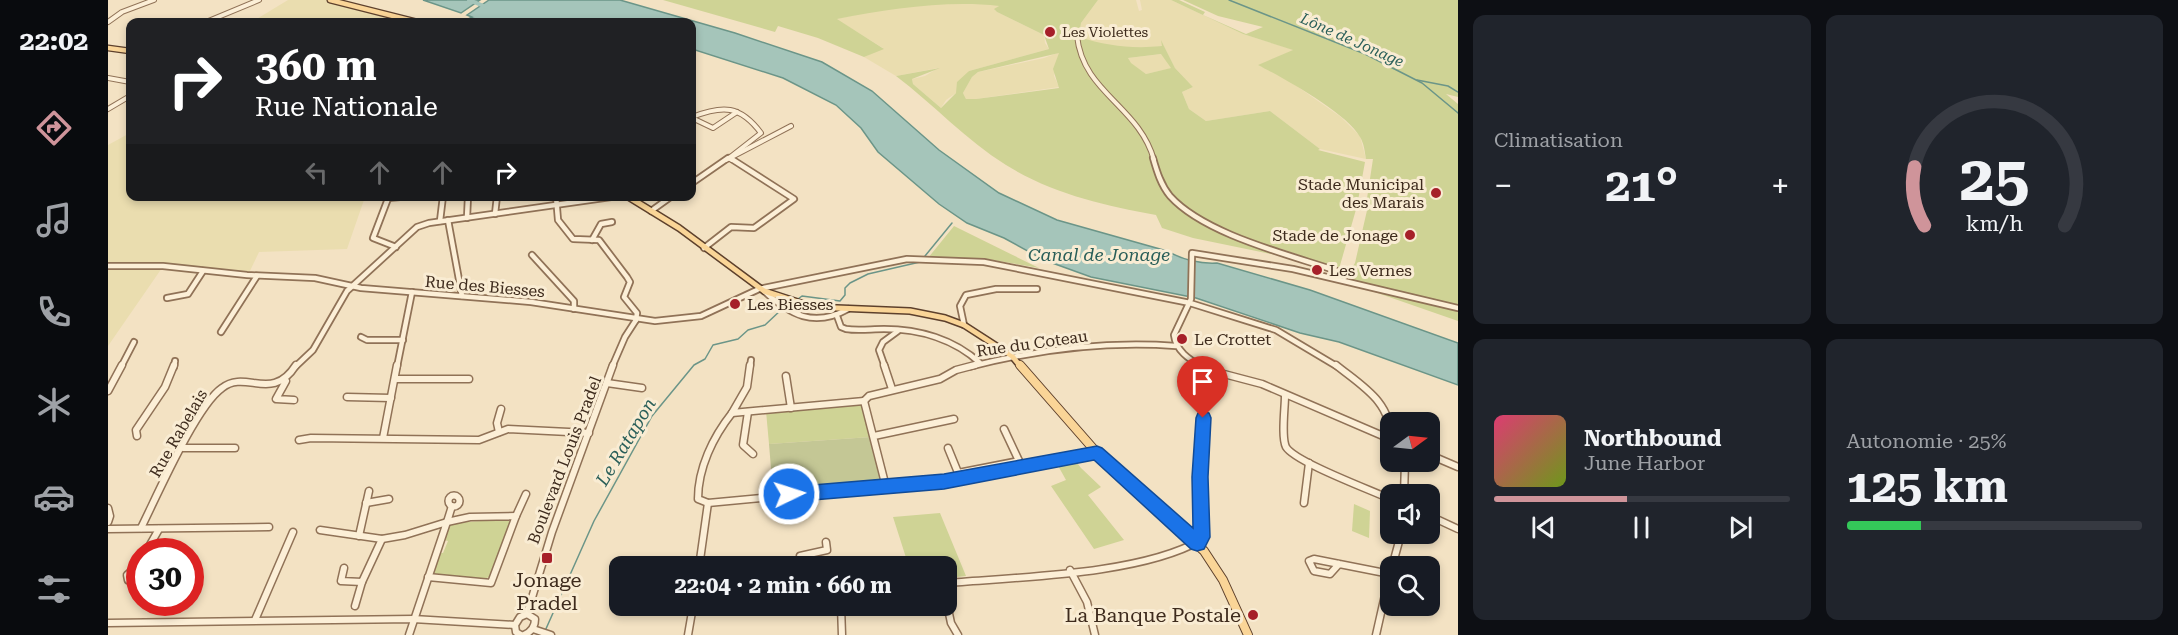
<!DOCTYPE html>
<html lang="fr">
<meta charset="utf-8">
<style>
:root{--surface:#171b24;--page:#20242c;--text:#f1f3f6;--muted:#9ea1a6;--line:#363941;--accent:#cf949a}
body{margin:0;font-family:"Roboto Serif",serif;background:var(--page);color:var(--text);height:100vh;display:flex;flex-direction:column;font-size:22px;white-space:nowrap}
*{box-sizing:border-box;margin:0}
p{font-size:20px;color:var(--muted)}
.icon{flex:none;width:33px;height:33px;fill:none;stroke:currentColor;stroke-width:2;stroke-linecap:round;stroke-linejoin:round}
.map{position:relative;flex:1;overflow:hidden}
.sheet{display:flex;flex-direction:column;gap:15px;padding:15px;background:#0d0f14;width:720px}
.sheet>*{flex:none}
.guide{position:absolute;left:18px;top:18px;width:570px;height:183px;border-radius:12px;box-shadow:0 3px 9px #0003;background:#202124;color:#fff;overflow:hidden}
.needle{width:39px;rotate:75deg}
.fabs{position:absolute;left:1272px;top:412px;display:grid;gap:12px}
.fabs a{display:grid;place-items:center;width:60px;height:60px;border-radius:12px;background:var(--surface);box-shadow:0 3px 9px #0003;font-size:30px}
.speed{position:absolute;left:18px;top:538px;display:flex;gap:12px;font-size:30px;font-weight:700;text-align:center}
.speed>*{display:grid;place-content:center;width:78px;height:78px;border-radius:50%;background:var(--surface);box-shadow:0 3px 9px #0003;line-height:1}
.speed .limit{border:9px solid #d22;background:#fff;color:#111}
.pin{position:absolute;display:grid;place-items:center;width:51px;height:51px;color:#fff;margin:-62px -26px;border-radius:50% 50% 50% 0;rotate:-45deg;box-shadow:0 0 6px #0007}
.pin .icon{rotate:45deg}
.me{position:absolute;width:66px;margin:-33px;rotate:86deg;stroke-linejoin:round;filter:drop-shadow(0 0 4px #0008)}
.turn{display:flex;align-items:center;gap:21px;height:126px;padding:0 30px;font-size:27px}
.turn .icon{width:78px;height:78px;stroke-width:2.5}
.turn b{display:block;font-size:42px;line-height:51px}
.lanes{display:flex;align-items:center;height:57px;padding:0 30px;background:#0003;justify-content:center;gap:30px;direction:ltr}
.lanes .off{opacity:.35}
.big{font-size:45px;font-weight:700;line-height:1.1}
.sheet .tile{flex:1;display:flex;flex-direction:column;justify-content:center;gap:9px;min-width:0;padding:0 21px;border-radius:12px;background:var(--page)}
.sheet .dial{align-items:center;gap:0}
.dial svg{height:156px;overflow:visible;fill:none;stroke:var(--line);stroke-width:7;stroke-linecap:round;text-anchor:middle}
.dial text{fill:var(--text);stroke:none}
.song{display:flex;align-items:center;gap:18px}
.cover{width:72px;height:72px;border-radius:9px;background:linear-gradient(135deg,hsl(340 70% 55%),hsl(80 70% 35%))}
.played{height:6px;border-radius:3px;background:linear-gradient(90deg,var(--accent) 45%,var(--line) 45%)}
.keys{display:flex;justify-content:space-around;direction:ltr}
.heat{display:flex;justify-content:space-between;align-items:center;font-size:33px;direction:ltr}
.charge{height:9px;border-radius:4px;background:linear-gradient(90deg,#34c759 25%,var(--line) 0)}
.sheet .tiles{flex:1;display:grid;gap:15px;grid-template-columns:repeat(2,1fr)}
.trip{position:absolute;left:501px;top:556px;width:348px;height:60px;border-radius:12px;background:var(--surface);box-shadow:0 3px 9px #0003;font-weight:700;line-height:60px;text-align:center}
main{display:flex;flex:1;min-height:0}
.dock{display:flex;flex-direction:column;width:108px;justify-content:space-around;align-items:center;background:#090b0e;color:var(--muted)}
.dock .icon{width:42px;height:42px}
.dock .current{color:var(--accent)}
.dock b{font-size:27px;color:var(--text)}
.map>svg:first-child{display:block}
</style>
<main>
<nav class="dock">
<b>22:02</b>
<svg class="icon current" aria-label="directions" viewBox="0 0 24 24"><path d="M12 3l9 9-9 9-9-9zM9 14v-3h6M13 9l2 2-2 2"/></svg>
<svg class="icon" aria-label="music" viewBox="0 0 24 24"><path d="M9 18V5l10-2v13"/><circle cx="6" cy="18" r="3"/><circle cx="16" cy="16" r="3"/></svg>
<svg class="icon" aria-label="phone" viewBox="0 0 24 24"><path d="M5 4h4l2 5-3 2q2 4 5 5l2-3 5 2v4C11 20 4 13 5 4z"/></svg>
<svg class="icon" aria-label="climate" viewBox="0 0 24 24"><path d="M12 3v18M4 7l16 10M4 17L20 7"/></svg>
<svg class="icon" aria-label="car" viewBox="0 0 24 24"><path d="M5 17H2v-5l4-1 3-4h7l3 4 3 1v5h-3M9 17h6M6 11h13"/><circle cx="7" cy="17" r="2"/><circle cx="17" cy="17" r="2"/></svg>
<svg class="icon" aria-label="filters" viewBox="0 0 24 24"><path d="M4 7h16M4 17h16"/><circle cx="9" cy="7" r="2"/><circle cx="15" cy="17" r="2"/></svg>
</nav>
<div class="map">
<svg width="1350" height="635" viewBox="0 0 1350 635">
<rect width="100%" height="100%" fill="#f3e2c3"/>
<g fill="#eaddaf">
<polygon points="180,0 218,0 303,22 122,22 129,18 147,20"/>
<polygon points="990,0 1028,0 1031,11 1034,10 1032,0 1063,0 1135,34 1186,50 1151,65 1180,80 1233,117 1252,136 1258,159 1212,149 1162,111 1098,121 1081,109 1074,92 1085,87 1067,68 1054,42 1055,46 1027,49 992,44 971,37 973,23"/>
<polygon points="813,1 880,3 891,6 887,10 889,12 936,35 937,43 941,49 861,71 848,93 838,100 833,108 805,84 804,79 817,76 830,68 788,76 756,57 775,48 728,19"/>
<polygon points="952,52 946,76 951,87 868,99 858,99 855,93 864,77 870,72 936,58"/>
<polygon points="1054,54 1064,68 1038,74 1022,63 1020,58"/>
<polygon points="22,133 22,196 257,197 239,249 151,252 141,273 56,265 0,346 0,145"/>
</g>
<g fill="#cfd395" fill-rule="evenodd">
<path d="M555,0H990L973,23L971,37C999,46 1025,49 1054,46L1053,40L1067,68L1085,87L1074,92L1081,109L1098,121L1162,111L1212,149L1210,150L1257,162L1249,206L1231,269L1171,248L1168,255L1085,238L1054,228L1048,215C995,205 945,194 898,165C858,140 825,104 788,76L832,68L804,79L805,84L833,108L848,93L849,82L861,71L941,49L936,35L889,12L886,9L891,6C839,0 781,9 729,19L776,49L756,57L710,38L670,26L667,32ZM951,53L945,69L951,88L868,99H858L855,93L864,77L870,72ZM1053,54L1063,68L1038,74L1023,63L1020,58Z"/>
<path d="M1063,0H1071L1097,12L1095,15L1138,34L1155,27L1110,16L1075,0H1350V97L1338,94L1350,104V321L1235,281L1247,263L1260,206L1258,205L1265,159H1258C1257,153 1256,143 1252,137C1239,113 1175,78 1150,65L1185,50L1135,34Z"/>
<polygon points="846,226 931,268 879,259 820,258"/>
<polygon points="753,403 763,437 661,444 658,411"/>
<polygon points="966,459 973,468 993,487 980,495 1016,540 986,549 943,486 958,480 948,462"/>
<polygon points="1246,504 1262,511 1261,538 1244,531"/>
<polygon points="832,513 858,576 839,578 838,567 801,567 785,517"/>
<polygon points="400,519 403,525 383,576 374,580 327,574 325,570 331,553 335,553 340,541 336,540 341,527 346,523"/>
</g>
<polygon fill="#c4c795" points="763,437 775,481 771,485 665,493 661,444"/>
<g fill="#a5c5ba" stroke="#6b9588" stroke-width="1.5">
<polygon points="315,0 372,0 353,13"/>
<path d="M381,0H512L627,33L714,62L764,91L831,150L891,193L949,220L1059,251C1075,260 1090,264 1109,263L1202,290L1350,343V385L1231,342L1192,333L1088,298L983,277L936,260L896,238L859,223L831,204L770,152L753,128L728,105L675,78L584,49V22H390L362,18L364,17L359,15Z"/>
</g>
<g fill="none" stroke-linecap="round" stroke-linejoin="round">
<g stroke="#6b9588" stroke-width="1.5">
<polyline points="1121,0 1257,54 1314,83 1350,113"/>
<polyline points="1309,80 1340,86 1350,92"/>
<polyline points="817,256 844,223"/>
<polyline points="690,299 694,296 732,301 737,295 737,288 742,283 760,274 812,262"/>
<polyline points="437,631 486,521 544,416 586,365 597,359 605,345 630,339 640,330 657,325 674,309"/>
</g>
<polyline stroke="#a5c5ba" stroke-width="4" points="361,0 378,7"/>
<g stroke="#907257" stroke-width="6">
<g id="minor-far2">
<polyline points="0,22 14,12 46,0"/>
<polyline points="98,22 151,0"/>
<path d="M969,36C975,93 1031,106 1046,160"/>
<polyline points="0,78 22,82"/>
<polyline points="0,109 22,96"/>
<path d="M584,117C615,105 632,105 653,133L621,158L624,160"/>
<polyline points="584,118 605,128 629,112"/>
<polyline points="618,160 683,126"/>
</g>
</g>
<g stroke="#907257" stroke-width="8">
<g id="minor-far1">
<path d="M1045,158C1049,172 1053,185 1062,196C1097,235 1183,255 1232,272"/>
<polyline points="584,183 620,158"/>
<polyline points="281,196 265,238 288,247"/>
<polyline points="448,196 450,220 465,239 491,240 519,277 522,282 516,297 529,313 528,320"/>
<polyline points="280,198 304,196"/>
<polyline points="543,211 564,196"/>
<polyline points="387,214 389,196"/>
<polyline points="359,218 360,196"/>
<polyline points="340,220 354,296"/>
<polyline points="332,221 335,196"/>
<polyline points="484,240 493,224 504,222"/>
<polyline points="596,248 623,227 646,228 686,199 622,158"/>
<polyline points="424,255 466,301 466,309"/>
<polyline points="0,266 55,266 139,275 207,278 253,288 423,302 547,321 593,316 651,289 799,259 876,262 1082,303 1168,330 1230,367"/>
<path d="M656,291C682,315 706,328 740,309"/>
<polyline points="59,298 80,294 95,271"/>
<path d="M729,316L733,327L738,329C750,331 763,329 776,329C811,329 846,339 872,363"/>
<polyline points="856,325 852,306 858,295 888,289 929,289"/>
<polyline points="113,332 149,276"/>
<polyline points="253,337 259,340 295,340"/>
<polyline points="13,367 26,342"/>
<polyline points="66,367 67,361"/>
<polyline points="187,367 205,350 239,291 309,227 321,223 510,196"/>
<polyline points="289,367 304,292"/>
<polyline points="504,367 517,337 528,320"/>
<polyline points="642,367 643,360"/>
<polyline points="777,367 771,350 775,342 790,331"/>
<path d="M861,367C927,350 999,341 1068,346"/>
<path d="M1094,367C1081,359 1068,351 1066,335L1083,299L1084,253L1185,269L1350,308"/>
</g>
</g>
<g stroke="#907257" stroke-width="9">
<g id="minor">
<polyline points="642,365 639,387 624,413 756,401"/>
<polyline points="776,365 784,389"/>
<path d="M1228,365C1251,384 1286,403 1281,438"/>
<polyline points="1097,369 1154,384 1282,439"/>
<polyline points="678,376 683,408"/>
<polyline points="288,379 361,379"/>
<polyline points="178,381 168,399 186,400"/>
<polyline points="499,383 534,388"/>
<polyline points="0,391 14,365"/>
<path d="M1177,396C1177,408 1173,437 1178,447C1187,462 1263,490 1282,499"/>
<polyline points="239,397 283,398"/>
<polyline points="756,401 761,396 832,379 848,370 867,365"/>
<polyline points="756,401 778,487"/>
<polyline points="640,412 635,445 645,454"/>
<path d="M624,413C605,437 590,468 590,499L600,503L836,481L989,453"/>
<polyline points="896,429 912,463"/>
<polyline points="391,432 389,423 393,409"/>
<polyline points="29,436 28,430 57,387 66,365"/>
<polyline points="766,436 846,419"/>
<polyline points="275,438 289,365"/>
<polyline points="191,440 203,438 371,440 400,429 481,433"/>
<polyline points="75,448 127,448"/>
<polyline points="840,448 851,475"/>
<polyline points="1322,455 1350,467"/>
<polyline points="850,473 911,461"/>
<polyline points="1296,495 1297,462"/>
<circle cx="346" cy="501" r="5.5"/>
<polyline points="258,503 281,499"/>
<polyline points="1196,503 1201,463"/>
<polyline points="0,508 2,516 0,522"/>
<polyline points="408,516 418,494"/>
<polyline points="1322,516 1350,529"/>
<path d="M33,528C49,496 88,406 114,388C138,369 164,403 188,365"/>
<polyline points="0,529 161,527"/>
<polyline points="212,530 274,539 297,535 339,522 301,635"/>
<polyline points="251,536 261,491"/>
<polyline points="38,552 51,529"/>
<polyline points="32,564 19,575 20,580 27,579 32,573"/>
<polyline points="1231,564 1222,574 1206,571 1201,561 1206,559 1282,574"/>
<polyline points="591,567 600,503"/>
<polyline points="692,567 692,556 719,550 718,542"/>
<polyline points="1284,567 1293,534"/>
<polyline points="236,568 233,581 254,582 274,539"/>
<polyline points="962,570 979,602 987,635"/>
<polyline points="320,577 383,583 408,516 362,517 339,522 344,506"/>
<path d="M838,583C909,577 1032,575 1093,540L1092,477L1097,369L1092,365"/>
<polyline points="838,599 843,623 850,635"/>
<polyline points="247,606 254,582"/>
<polyline points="733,606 734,635"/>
<polyline points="584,610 622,606"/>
<polyline points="419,614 444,532 505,365"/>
<polyline points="147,620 185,532"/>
<polyline points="0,623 305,619 407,625"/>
<polyline points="425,629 443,635"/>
<polyline points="413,635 408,632 407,625 412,617 419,614"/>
<path d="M416,635C423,632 427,627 427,619L419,614"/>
<polyline points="580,635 585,606"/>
<polyline points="1268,635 1282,573"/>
</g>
</g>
<g stroke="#5d402c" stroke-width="7">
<g id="major-far2">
<polyline points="222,0 309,22"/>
<polyline points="0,48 22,51"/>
</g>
</g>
<g stroke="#5d402c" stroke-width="8">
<polyline id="major-far1" points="519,196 571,228 656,291 705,307 802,311 837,318 856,325 904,356 913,367"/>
</g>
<g stroke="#5d402c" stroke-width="10">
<polyline id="major" points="912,365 989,453 1096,551 1115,580 1140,635"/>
</g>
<use href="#minor-far2" stroke="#fcefd7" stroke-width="4"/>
<use href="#minor-far1" stroke="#fcefd7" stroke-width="4.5"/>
<use href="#minor" stroke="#fcefd7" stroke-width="6"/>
<use href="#major-far2" stroke="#fad597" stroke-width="4.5"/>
<use href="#major-far1" stroke="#fad597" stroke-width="5"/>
<use href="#major" stroke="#fad597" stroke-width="8"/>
</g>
<polygon fill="#1a73e8" stroke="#114b97" stroke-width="1.5" points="1095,411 1101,413 1103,418 1100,477 1102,537 1096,549 1089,551 1083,549 986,460 836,489 681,502 675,500 673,494 675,489 681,487 836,474 989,446 994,448 1085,528 1084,477 1088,418 1090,413"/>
<g fill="#a62029" stroke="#f9ecd3" stroke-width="2">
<circle cx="942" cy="32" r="6"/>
<circle cx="1328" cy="193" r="6"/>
<circle cx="1302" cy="235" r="6"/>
<circle cx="1209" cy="270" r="6"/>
<circle cx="627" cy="304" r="6"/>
<circle cx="1074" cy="339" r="6"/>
<rect x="433" y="552" width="12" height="12" rx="3"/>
<circle cx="1145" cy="615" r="6"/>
</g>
<g text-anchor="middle" stroke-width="6" stroke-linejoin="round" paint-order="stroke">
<g font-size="14" fill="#3e2b1d" stroke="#f9ecd3" text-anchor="start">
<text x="954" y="37">Les Violettes</text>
</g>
<g font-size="15" font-style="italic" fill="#2a5f59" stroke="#f9ecd3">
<text transform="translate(1244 40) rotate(24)" y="5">Lône de Jonage</text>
</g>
<g font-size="16" fill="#3e2b1d" stroke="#f9ecd3" text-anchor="start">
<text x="1316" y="190" text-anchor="end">Stade Municipal<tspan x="1316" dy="18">des Marais</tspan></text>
<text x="1290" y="241" text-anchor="end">Stade de Jonage</text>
<text x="1221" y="276">Les Vernes</text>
<text x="639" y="310">Les Biesses</text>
<text x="1086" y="345">Le Crottet</text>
</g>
<g font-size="16" fill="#3e2b1d" stroke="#f9ecd3">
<text transform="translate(377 286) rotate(5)" y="6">Rue des Biesses</text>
<text transform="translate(924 343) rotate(-8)" y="6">Rue du Coteau</text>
<text transform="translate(70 433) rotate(-60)" y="6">Rue Rabelais</text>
<text transform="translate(456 460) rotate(-69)" y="6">Boulevard Louis Pradel</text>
</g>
<g font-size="18" font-style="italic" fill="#2a5f59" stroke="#f9ecd3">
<text x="991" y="261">Canal de Jonage</text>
<text transform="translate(518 442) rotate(-59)" y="6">Le Ratapon</text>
</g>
<g font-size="20" fill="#3e2b1d" stroke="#f9ecd3">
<text x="439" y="587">Jonage<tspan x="439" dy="23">Pradel</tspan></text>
<text x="1133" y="622" text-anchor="end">La Banque Postale</text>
</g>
</g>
</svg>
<div class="fabs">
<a><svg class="needle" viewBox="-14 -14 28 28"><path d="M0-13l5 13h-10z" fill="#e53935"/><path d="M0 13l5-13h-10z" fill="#9ea1a6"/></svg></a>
<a><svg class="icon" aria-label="sound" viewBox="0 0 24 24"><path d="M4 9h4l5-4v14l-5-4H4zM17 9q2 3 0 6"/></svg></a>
<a><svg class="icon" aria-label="search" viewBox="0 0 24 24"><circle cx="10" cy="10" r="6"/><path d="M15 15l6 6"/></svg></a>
</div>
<div class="speed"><div class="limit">30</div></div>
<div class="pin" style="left:1095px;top:418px;background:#d93025"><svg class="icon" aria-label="arrive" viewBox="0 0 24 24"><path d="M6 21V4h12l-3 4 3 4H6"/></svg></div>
<svg class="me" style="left:681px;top:494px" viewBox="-20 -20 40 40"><circle r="17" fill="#1a73e8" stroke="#fff" stroke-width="3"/><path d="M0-11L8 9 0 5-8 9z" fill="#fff"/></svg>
<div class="trip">22:04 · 2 min · 660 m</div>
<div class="guide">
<div class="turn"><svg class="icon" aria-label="right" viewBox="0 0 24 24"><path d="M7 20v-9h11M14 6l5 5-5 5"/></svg><div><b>360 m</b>Rue Nationale</div></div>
<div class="lanes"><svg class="icon off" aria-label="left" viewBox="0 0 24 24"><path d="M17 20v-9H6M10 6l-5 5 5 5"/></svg><svg class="icon off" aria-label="ahead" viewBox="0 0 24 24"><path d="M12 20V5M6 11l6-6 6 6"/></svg><svg class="icon off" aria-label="ahead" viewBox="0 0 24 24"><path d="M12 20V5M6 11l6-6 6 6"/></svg><svg class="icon" aria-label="right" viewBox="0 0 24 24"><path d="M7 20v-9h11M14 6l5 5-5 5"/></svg></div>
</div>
</div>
<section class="sheet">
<div class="tiles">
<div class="tile"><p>Climatisation</p>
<div class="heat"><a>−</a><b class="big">21°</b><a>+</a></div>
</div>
<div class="tile dial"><svg viewBox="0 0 100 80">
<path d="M14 69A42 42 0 1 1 86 69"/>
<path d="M14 69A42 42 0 0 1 9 39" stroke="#cf949a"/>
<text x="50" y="56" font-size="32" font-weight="700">25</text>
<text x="50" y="72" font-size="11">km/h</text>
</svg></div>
<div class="tile">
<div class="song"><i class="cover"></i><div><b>Northbound</b><p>June Harbor</p></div></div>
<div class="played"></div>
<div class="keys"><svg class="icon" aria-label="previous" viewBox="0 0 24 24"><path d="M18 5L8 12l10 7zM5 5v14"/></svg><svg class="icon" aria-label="pause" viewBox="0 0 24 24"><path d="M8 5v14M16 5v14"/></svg><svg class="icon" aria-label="next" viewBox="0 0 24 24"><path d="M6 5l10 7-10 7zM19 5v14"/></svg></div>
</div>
<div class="tile"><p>Autonomie · 25%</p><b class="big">125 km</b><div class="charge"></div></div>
</div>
</section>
</main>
